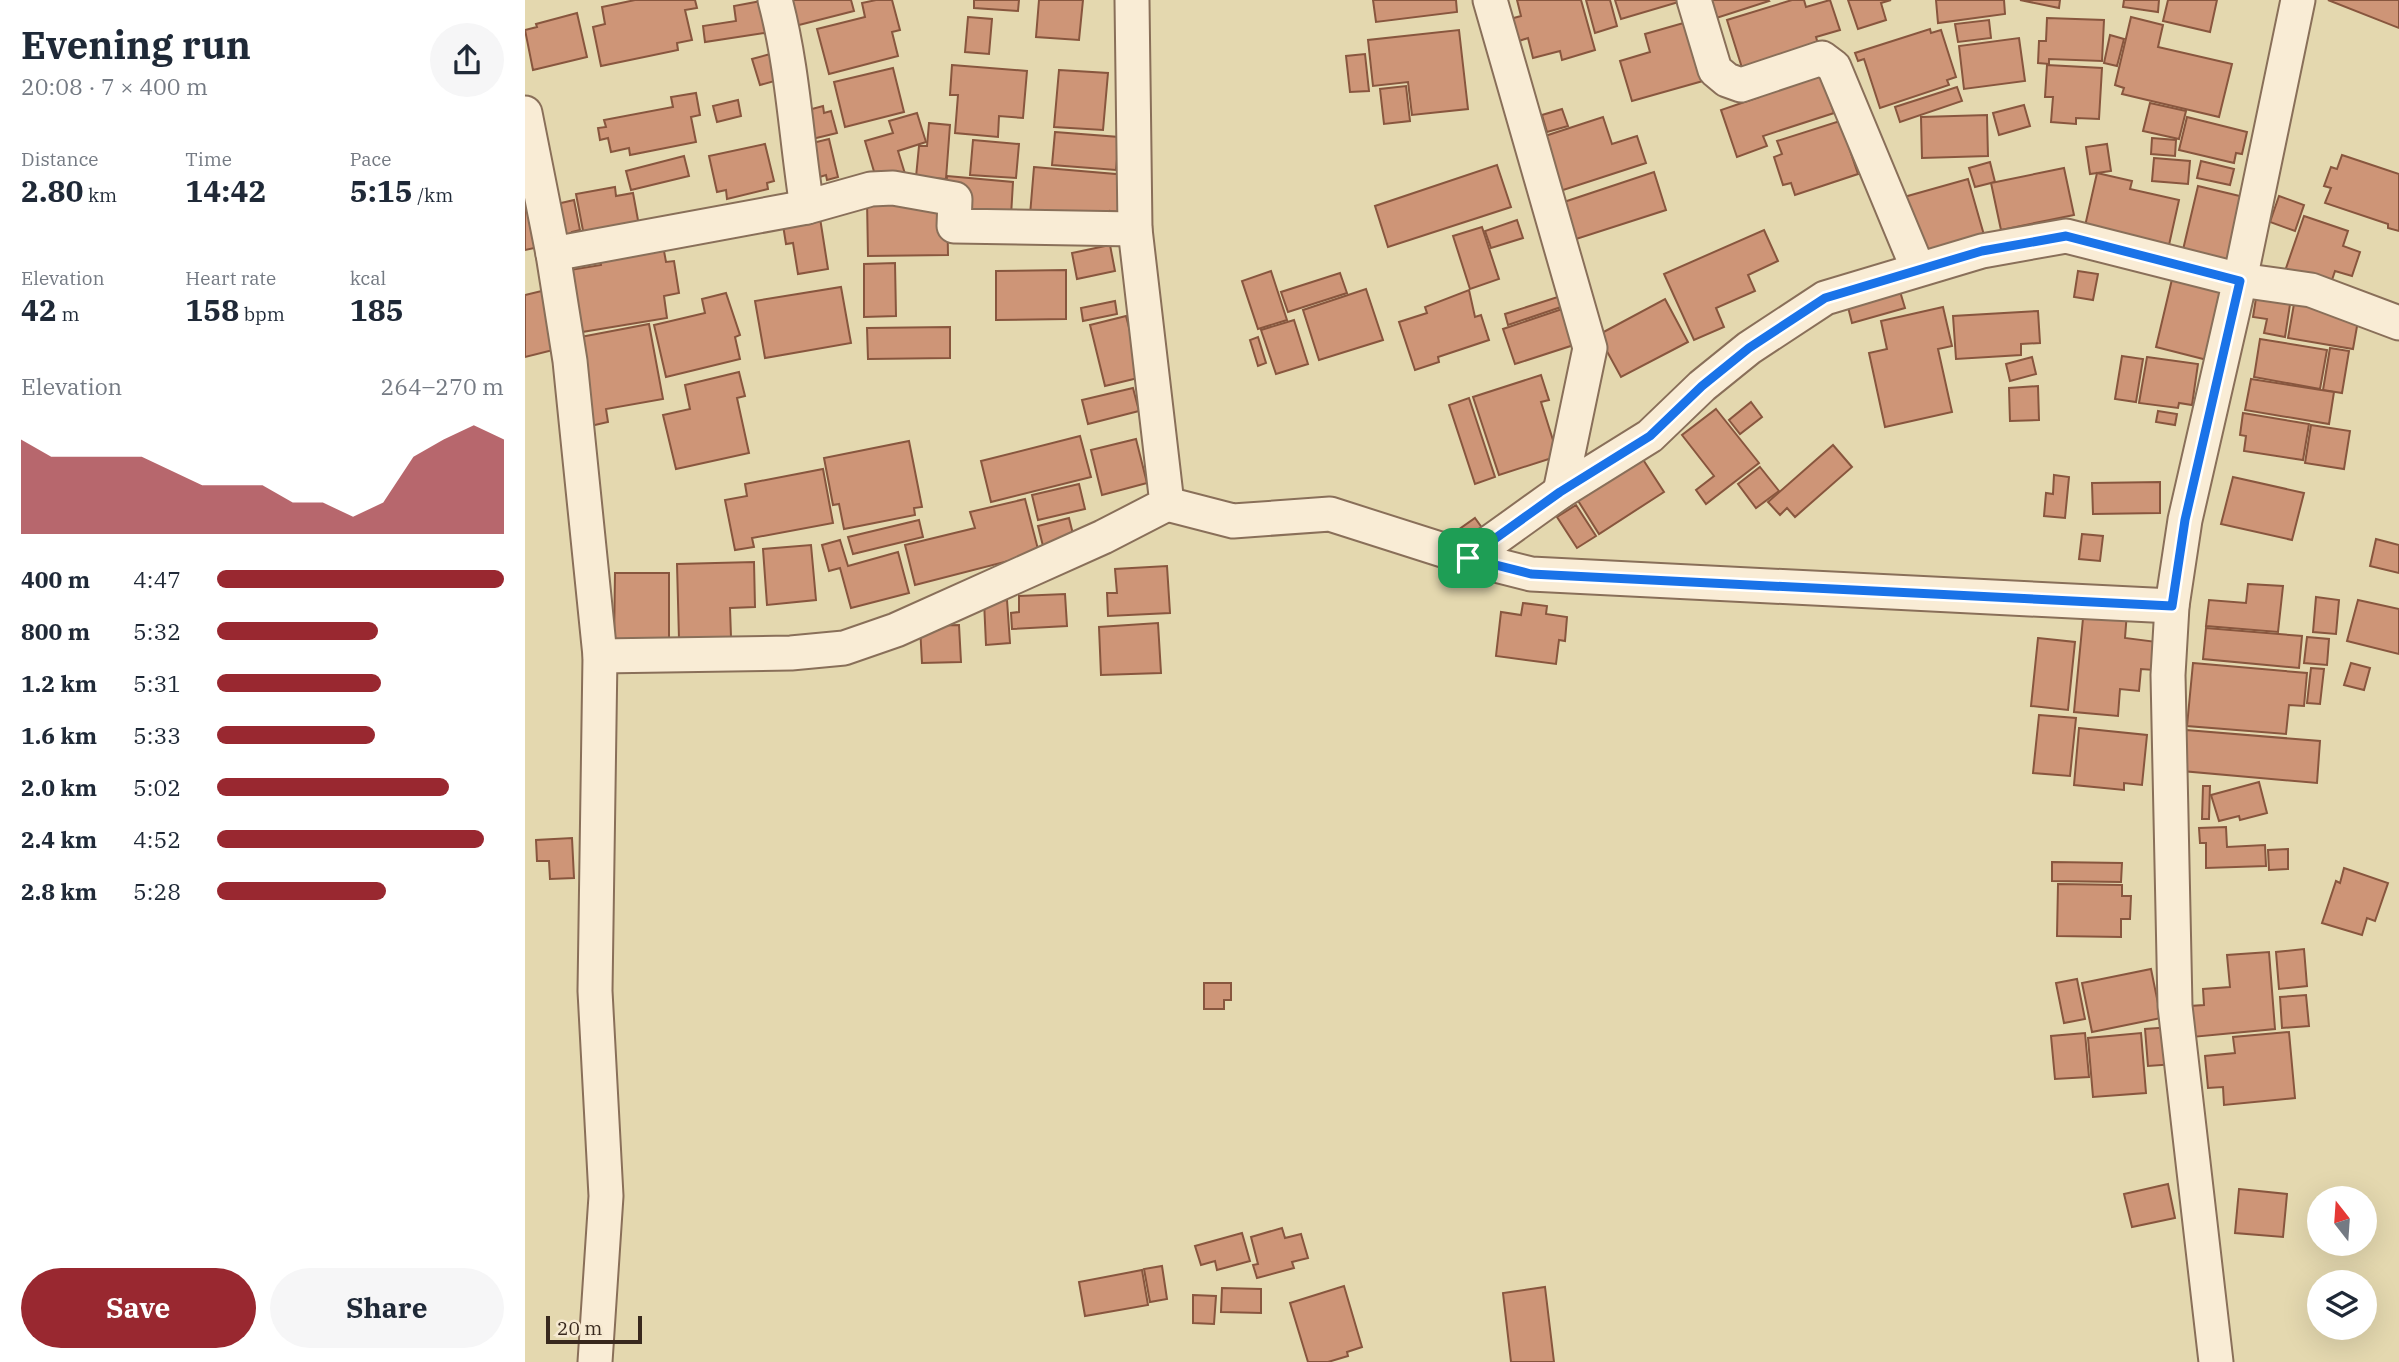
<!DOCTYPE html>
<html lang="en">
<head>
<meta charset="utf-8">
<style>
  body { margin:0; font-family:"IBM Plex Serif",serif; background:#f6f6f7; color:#1f2937; height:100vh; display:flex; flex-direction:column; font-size:26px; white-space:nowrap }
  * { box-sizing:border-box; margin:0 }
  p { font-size:23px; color:#747a83 }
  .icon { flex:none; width:38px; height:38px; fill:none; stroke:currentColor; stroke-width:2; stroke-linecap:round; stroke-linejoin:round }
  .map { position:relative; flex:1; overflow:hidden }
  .side { display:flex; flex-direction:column; background:#fff; width:525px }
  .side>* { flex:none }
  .needle { width:46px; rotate:343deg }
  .buttons { position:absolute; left:1782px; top:1186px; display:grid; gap:14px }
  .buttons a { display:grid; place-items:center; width:70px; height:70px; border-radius:50%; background:#fff; box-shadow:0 7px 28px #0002; font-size:35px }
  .scale { position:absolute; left:21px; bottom:18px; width:96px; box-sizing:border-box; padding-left:7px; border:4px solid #38281d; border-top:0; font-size:19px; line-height:24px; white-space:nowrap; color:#38281d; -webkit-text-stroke:5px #f6e9d1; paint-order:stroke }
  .pin { position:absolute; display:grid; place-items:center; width:60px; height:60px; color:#fff; margin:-30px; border-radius:14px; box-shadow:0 4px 10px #0006 }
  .round { display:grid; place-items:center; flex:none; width:74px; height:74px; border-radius:37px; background:#f6f6f7 }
  .overview { display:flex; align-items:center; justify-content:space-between; height:119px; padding:0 21px }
  h1 { font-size:38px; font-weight:700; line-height:52px }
  .metrics { display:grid; grid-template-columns:repeat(3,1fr); gap:10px; height:119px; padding:7px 21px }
  .metrics div { display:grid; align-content:center }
  .metrics b { font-size:30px; font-weight:700 }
  .metrics small { font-size:19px; font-weight:400 }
  .metrics p { font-size:19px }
  .chart { height:196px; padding:14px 21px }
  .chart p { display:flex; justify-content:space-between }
  .chart svg { width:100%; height:126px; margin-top:7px; fill:#992830; opacity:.7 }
  .primary-button { display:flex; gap:14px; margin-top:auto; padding:14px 21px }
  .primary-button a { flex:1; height:80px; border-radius:42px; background:#992830; color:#fff; font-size:28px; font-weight:700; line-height:80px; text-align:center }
  .primary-button a+a { background:#f6f6f7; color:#1f2937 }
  ul { padding:0 21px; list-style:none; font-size:23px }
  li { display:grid; grid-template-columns:112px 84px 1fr; align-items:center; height:52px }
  li i { height:18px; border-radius:9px; background:#992830 }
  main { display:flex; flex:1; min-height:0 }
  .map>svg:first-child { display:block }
  .farmland { fill:#e4d8af; fill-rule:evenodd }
  .building { fill:#ce9577; stroke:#88563e; stroke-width:2 }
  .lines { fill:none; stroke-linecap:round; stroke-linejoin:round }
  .minor-casing { stroke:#896f59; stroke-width:37 }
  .minor { stroke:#f9ecd5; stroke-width:33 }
  .route-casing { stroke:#fff; stroke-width:14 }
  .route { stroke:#1a73e8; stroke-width:9 }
</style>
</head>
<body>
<main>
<section class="side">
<div class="overview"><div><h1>Evening run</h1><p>20:08 · 7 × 400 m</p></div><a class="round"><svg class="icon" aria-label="share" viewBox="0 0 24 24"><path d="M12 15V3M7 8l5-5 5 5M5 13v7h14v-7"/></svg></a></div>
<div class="metrics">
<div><p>Distance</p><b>2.80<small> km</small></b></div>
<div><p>Time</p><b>14:42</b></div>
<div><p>Pace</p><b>5:15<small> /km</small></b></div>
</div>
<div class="metrics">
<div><p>Elevation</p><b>42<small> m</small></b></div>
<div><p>Heart rate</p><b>158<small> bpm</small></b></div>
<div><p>kcal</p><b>185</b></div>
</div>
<div class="chart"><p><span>Elevation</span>264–270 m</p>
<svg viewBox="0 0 160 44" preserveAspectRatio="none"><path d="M0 44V11L10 17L20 17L30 17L40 17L50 22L60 27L70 27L80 27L90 33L100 33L110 38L120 33L130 17L140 11L150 6L160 11V44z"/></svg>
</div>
<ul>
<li><b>400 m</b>4:47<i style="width:100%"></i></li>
<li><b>800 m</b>5:32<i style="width:56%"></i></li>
<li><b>1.2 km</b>5:31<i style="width:57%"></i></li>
<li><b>1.6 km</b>5:33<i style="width:55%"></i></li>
<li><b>2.0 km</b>5:02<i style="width:81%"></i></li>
<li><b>2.4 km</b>4:52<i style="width:93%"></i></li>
<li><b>2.8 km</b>5:28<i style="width:59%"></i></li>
</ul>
<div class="primary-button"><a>Save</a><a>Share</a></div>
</section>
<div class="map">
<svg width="1874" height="1362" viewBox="0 0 1874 1362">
  <rect width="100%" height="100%" fill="#efdec2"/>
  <!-- farmland -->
  <path class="farmland" d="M0,0h1874v1362h-1874zM1794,1199h45v45h-45zM1794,1283h45v45h-45z"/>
  <!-- building -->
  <g class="building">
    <polygon points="110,0 170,0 172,8 160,10 167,40 152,43 153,50 76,66 68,27 80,24 77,7"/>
    <polygon points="241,0 246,32 180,42 178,26 211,21 209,6"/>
    <polygon points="264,0 326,0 329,11 270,26"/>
    <polygon points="351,0 367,0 375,30 367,32 373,56 304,74 292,29 340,17 337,3"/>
    <polygon points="449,0 494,0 493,11 449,8"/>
    <polygon points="514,0 558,0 554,40 511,37"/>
    <polygon points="848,0 931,0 932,12 851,22"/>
    <polygon points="992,0 1056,0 1070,50 1037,60 1035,51 1008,58 1003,38 991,42 985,19 996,16"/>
    <polygon points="1061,0 1085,0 1092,26 1070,33"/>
    <polygon points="1090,0 1157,0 1157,1 1096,19"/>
    <polygon points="1175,0 1243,0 1244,1 1182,21"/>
    <polygon points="1267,0 1279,0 1281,7 1305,0 1315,30 1291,37 1294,47 1218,71 1202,20"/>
    <polygon points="1323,0 1366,0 1356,3 1361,20 1333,29"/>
    <polygon points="1411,0 1479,0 1480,14 1413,23"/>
    <polygon points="1495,0 1535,0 1534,8"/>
    <polygon points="1599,0 1634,0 1633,12 1598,7"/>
    <polygon points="1643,0 1692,0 1685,32 1638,21"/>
    <polygon points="1803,0 1874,0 1874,28"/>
    <polygon points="52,13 62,57 8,70 0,30 12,27 11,24"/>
    <polygon points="443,17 467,19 464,54 440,52"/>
    <polygon points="1606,17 1638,25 1633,47 1707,64 1694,117 1597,94 1599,88 1590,85"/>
    <polygon points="1522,18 1579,20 1577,61 1524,59 1524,64 1513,63 1514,41 1521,41"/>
    <polygon points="1169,20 1185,79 1107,101 1095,61 1125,52 1120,34"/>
    <polygon points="1464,20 1466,38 1433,42 1430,24"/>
    <polygon points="1405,29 1406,33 1416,30 1431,77 1422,80 1424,85 1355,108 1339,59 1333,61 1330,53"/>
    <polygon points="934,30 943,109 887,115 883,82 848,86 843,40"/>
    <polygon points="1585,35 1599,39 1592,66 1579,63"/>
    <polygon points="1494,38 1500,81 1439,89 1434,46"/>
    <polygon points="249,53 264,77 235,85 227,59"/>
    <polygon points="840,54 844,91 825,92 821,56"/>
    <polygon points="427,65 502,71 498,118 474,116 473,137 430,133 433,95 425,95"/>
    <polygon points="1522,65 1577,68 1574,119 1551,118 1551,124 1526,122 1528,97 1520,97"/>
    <polygon points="368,68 379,112 320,127 309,82"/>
    <polygon points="1294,68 1309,113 1238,136 1242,146 1212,157 1196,110 1234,97 1231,88"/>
    <polygon points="534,70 583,73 578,130 529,127"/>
    <polygon points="881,86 885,121 859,124 855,89"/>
    <polygon points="1432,87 1437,101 1375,122 1370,107"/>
    <polygon points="171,93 175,115 166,117 171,142 105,155 104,148 86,152 83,138 75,140 73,128 81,127 79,120 148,107 146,97"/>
    <polygon points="213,100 216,116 192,122 188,106"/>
    <polygon points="1625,103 1661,111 1654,139 1618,131"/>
    <polygon points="1499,105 1505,126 1474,135 1468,113"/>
    <polygon points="298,106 299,113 306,111 312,133 283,140 276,112"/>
    <polygon points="1037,109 1043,126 1022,132 1017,115"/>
    <polygon points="392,113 401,142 373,151 381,177 353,185 340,141 368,133 364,121"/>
    <polygon points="1462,115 1463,156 1397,158 1396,117"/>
    <polygon points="1078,117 1087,144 1112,136 1121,163 1032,192 1014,138"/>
    <polygon points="1662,117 1722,132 1717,154 1711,153 1709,163 1654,150"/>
    <polygon points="1315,121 1333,174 1270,195 1266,183 1258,185 1249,157 1257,154 1252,141"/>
    <polygon points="404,123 425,125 421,179 391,177 394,146 402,146"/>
    <polygon points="530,132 594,137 591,170 527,165"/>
    <polygon points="1627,138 1651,140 1650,156 1626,154"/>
    <polygon points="304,139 313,177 302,180 301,175 288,179 279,145"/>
    <polygon points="448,140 494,144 491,178 445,175"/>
    <polygon points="240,144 249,181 242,183 243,189 202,199 201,190 192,192 184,156"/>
    <polygon points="1582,144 1586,171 1565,174 1561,147"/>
    <polygon points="1817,155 1874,174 1874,231 1863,228 1863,224 1800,203 1806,188 1799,186 1806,167 1812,169"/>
    <polygon points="159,156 164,176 106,190 101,171"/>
    <polygon points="1629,158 1665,161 1663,184 1627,181"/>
    <polygon points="1676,161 1709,169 1705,185 1672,178"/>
    <polygon points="1465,162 1470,182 1450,187 1444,168"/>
    <polygon points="972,165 986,207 863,247 850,206"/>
    <polygon points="509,167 602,175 598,213 585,211 584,221 505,215"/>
    <polygon points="1539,168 1549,215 1476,230 1466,183"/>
    <polygon points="0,172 14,247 0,250"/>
    <polygon points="1129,172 1141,210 1048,240 1036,203"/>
    <polygon points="1572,173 1607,181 1605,189 1654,200 1642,254 1560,226"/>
    <polygon points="422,176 488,182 486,216 433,212 421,192"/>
    <polygon points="1443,179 1461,242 1394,254 1379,197"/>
    <polygon points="1673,186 1723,198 1707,266 1657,254"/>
    <polygon points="90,187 91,196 108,193 115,231 60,241 51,194"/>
    <polygon points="1754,196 1779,205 1770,231 1745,222"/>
    <polygon points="422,199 423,255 343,256 342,200"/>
    <polygon points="49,200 55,230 47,232 49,241 31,245 23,206"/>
    <polygon points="1779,216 1823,231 1818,246 1835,252 1827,276 1810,271 1805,286 1760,271"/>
    <polygon points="295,218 303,269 273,274 268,243 261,244 258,225"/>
    <polygon points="992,220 998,238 966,248 960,231"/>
    <polygon points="957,227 974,279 945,289 928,236"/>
    <polygon points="1239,230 1253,261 1223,275 1230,291 1191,308 1199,327 1169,340 1139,274"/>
    <polygon points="137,240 141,262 149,261 154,293 139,296 142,318 45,334 45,270 76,265 74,251"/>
    <polygon points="585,245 590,271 552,279 547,253"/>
    <polygon points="370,263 371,316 339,317 339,264"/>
    <polygon points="541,270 541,319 471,320 471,271"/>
    <polygon points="746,271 762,320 733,329 717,281"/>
    <polygon points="1553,271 1573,274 1568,300 1549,297"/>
    <polygon points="815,273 822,293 763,312 756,292"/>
    <polygon points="1648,275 1704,288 1686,361 1631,347"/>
    <polygon points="316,287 326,343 240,358 230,301"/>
    <polygon points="1374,288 1380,308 1327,323 1322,303"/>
    <polygon points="25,289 40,347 0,357 0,295"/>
    <polygon points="841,289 858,340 794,360 778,310"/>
    <polygon points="944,290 950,317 956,315 964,340 913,357 914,362 890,370 874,322 902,313 900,307"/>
    <polygon points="1732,292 1766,298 1760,337 1739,333 1742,319 1728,317"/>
    <polygon points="201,293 215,335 210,337 215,359 141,377 129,325 180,313 177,299"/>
    <polygon points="1042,294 1045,304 983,325 980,314"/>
    <polygon points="1140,299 1163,342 1096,377 1073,335"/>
    <polygon points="590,301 592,314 558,321 556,308"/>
    <polygon points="1769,304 1834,315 1828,349 1763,338"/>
    <polygon points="1046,306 1058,342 990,364 978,329"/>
    <polygon points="1418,307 1427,346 1413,349 1427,412 1360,427 1344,353 1362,349 1356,321"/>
    <polygon points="1513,311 1515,343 1496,344 1496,355 1431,359 1428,316"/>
    <polygon points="601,316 617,377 580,386 565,325"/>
    <polygon points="769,320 783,364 751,374 736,330"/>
    <polygon points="124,324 138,399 81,409 83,422 61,427 45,339"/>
    <polygon points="425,327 425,358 343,359 342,328"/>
    <polygon points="733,337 741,363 733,366 725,340"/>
    <polygon points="1735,339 1802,350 1795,389 1729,377"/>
    <polygon points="1805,348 1824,351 1817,393 1798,390"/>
    <polygon points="1597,356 1618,359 1611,402 1590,399"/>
    <polygon points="1507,357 1511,374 1485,381 1481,364"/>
    <polygon points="1622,357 1673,364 1667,405 1654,403 1653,408 1614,403"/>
    <polygon points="214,372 220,396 212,398 224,453 151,469 138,415 165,409 160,385"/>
    <polygon points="1016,375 1024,400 1016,402 1033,456 974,475 948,397"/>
    <polygon points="1726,379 1809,392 1804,424 1720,410"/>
    <polygon points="1513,386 1514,420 1485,421 1484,388"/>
    <polygon points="608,388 614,411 563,424 557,400"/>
    <polygon points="944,398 970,477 950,484 924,405"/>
    <polygon points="1226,402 1237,417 1215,434 1204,420"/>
    <polygon points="1191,409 1234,463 1181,504 1171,490 1189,476 1157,435"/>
    <polygon points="1633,411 1652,414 1650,425 1631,422"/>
    <polygon points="1718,413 1784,424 1778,460 1719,451 1721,436 1715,435"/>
    <polygon points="1786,425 1825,431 1819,469 1780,463"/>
    <polygon points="555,436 566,477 466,502 456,461"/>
    <polygon points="611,439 622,483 577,495 566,450"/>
    <polygon points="384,441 397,507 389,508 390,515 319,529 314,504 308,505 299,458"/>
    <polygon points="1308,445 1327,467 1270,517 1262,508 1255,515 1243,502"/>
    <polygon points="1117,458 1139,492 1074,534 1052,499"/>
    <polygon points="1235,467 1254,491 1231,508 1213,484"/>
    <polygon points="298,469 308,523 227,538 229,547 210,550 200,500 222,496 220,484"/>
    <polygon points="1529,475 1544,477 1540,518 1519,516 1521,493 1528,494"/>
    <polygon points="1708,477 1779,493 1767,540 1696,524"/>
    <polygon points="1635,482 1635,513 1568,514 1567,483"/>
    <polygon points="554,484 560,509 513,520 507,495"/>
    <polygon points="500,499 514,553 390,585 380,545 450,528 445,512"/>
    <polygon points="1051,505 1071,536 1052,548 1032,517"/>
    <polygon points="544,518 549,538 518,546 513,526"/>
    <polygon points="950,518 960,532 937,549 926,535"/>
    <polygon points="394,520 398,537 328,554 323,537"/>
    <polygon points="1557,534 1578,536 1575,561 1554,559"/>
    <polygon points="1851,539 1874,545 1874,573 1845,566"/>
    <polygon points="315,540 323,566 373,552 384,593 326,608 315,568 304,571 297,545"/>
    <polygon points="286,545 291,600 242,605 238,549"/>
    <polygon points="229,562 230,607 205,608 206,637 154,639 152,564"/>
    <polygon points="642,566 645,613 583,616 582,593 592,593 590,569"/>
    <polygon points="90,573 144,573 144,643 89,643"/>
    <polygon points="1723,584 1758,586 1753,632 1681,626 1684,600 1721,603"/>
    <polygon points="540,594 542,626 487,629 486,613 494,612 494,596"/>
    <polygon points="1791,597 1814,600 1811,634 1788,632"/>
    <polygon points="482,600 485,643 461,645 459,601"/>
    <polygon points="1833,600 1874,609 1874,654 1822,641"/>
    <polygon points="998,603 1022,606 1021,614 1042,617 1040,641 1034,640 1031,664 971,656 976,612 996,615"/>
    <polygon points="1559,608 1602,612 1600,638 1632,642 1629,670 1616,669 1614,691 1595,689 1593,716 1549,712"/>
    <polygon points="633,623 636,673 576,675 574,627"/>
    <polygon points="434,625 436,662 397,663 395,626"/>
    <polygon points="1681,628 1777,636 1774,668 1678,659"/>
    <polygon points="1782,637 1804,639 1802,665 1779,663"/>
    <polygon points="1513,638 1550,642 1543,710 1506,706"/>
    <polygon points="1668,663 1782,673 1779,706 1764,705 1761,734 1662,726"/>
    <polygon points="1826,663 1845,668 1839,690 1819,685"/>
    <polygon points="1786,668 1799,669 1795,704 1782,703"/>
    <polygon points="1514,715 1551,718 1545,776 1508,773"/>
    <polygon points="1554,728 1622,735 1617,785 1599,783 1599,790 1549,785"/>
    <polygon points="1661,730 1795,741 1792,783 1657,771"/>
    <polygon points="1734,782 1742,813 1715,820 1714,816 1694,821 1686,795"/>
    <polygon points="1678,786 1685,786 1684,819 1677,819"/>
    <polygon points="1701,827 1702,847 1740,845 1741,866 1681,868 1681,843 1675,843 1674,828"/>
    <polygon points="47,838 49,878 25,879 24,861 12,861 11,840"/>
    <polygon points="1763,849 1763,869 1744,870 1743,850"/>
    <polygon points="1527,862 1597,863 1596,882 1527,881"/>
    <polygon points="1819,868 1863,883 1850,921 1842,918 1837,935 1797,923 1811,881 1815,883"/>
    <polygon points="1533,884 1597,885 1597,896 1606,896 1605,919 1596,919 1596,937 1532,936"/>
    <polygon points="1779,949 1782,986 1754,989 1751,952"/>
    <polygon points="1744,952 1750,1029 1667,1037 1665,1006 1679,1005 1678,989 1705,987 1702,955"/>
    <polygon points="1626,969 1636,1018 1567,1032 1557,983"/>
    <polygon points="1552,979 1560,1019 1539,1023 1531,983"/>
    <polygon points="679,983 706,983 706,1000 699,1000 699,1009 679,1009"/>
    <polygon points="1781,995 1784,1026 1757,1028 1755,997"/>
    <polygon points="1647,1027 1650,1064 1623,1066 1620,1029"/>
    <polygon points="1764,1032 1770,1098 1699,1105 1698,1087 1683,1088 1680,1056 1710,1053 1708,1037"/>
    <polygon points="1560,1033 1564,1077 1530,1079 1526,1036"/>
    <polygon points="1616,1033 1621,1093 1568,1097 1563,1038"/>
    <polygon points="1643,1184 1650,1218 1607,1227 1599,1194"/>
    <polygon points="1714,1189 1762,1194 1758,1237 1710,1233"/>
    <polygon points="757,1228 760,1238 776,1234 783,1258 767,1262 769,1268 732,1278 728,1265 733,1264 726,1237"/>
    <polygon points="717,1233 725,1261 692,1270 690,1261 676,1265 670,1246"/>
    <polygon points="637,1266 642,1299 625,1302 619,1269"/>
    <polygon points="617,1270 623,1305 560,1316 554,1282"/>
    <polygon points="819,1286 837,1347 822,1352 823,1356 803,1362 783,1362 765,1303"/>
    <polygon points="1020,1287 1029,1362 986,1362 978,1293"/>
    <polygon points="697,1288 736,1289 736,1313 696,1312"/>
    <polygon points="668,1295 691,1296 689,1324 668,1323"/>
  </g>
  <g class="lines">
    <defs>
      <g id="minor">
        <path d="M250,0c18,67 21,138 32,207"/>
        <polyline points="965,0 1065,348 1035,492"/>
        <polyline points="1169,0 1190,70 1202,80 1216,85 1297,58 1309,67 1393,269"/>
        <polyline points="0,113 28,254 45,361 75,656 70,991 81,1196 70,1362"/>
        <polyline points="28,254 282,207 346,189 368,188 430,199 429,226 610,229"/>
        <polyline points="642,504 708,521 805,514 943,558 1006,574 1647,606"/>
        <polyline points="943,558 1035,492 1125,436 1177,386 1224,348 1300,298 1457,251 1541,236 1715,280 1786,290 1874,323"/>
        <polyline points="75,656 266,653 319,648 371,630 578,537 642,504 610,229 607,0"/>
        <polyline points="1691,1362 1650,1006 1643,675 1647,606 1660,520 1715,280 1773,0"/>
      </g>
    </defs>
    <!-- minor casing -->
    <use href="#minor" class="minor-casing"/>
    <!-- minor -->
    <use href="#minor" class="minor"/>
  </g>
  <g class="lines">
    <defs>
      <polygon id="route" points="1541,236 1715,281 1660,520 1647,606 1006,574 943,558 1035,492 1125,436 1177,386 1224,348 1300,298 1457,251"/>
    </defs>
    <!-- route casing -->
    <use href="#route" class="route-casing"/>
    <!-- route -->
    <use href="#route" class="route"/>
  </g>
</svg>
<div class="buttons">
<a><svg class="needle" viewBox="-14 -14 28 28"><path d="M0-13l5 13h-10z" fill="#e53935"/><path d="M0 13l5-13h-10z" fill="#747a83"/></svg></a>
<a><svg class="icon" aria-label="layers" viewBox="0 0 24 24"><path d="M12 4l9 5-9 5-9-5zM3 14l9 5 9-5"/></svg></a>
</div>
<div class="scale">20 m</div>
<div class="pin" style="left:943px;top:558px;background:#1e9e55"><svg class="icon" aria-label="arrive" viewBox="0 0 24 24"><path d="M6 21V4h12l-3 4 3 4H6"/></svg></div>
</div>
</main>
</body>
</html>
